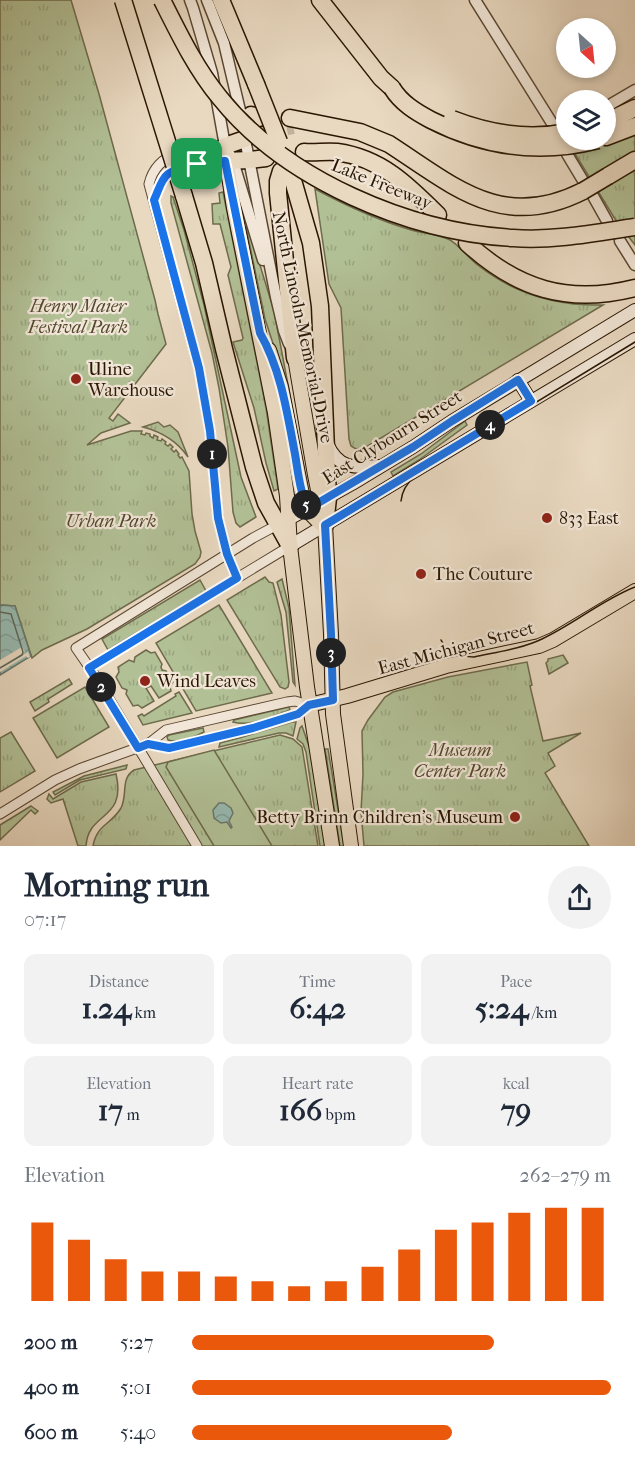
<!DOCTYPE html>
<html lang="en">
<head>
<meta charset="utf-8">
<style>
  body { margin:0; font-family:"IM FELL French Canon",serif; background:#f2f2f3; color:#1f2937; height:100vh; display:flex; flex-direction:column; font-size:22px; white-space:nowrap }
  * { box-sizing:border-box; margin:0 }
  p { font-size:20px; color:#747a83 }
  .icon { flex:none; width:33px; height:33px; fill:none; stroke:currentColor; stroke-width:2; stroke-linecap:round; stroke-linejoin:round }
  .map { position:relative; height:846px; overflow:hidden }
  .details { display:flex; flex-direction:column; background:#fff; flex:1 }
  .details>* { flex:none }
  .needle { width:39px; rotate:153deg }
  .tools { position:absolute; left:556px; top:18px; display:grid; gap:12px }
  .tools a { display:grid; place-items:center; width:60px; height:60px; border-radius:50%; background:#fff; box-shadow:0 3px 9px #0003; font-size:30px }
  .pin { position:absolute; display:grid; place-items:center; width:51px; height:51px; color:#fff; margin:-26px; border-radius:12px; box-shadow:0 3px 9px #0006 }
  .km { position:absolute; width:30px; height:30px; margin:-15px; border-radius:50%; background:#222; color:#fff; font-size:16px; line-height:30px; text-align:center }
  .round { display:grid; place-items:center; flex:none; width:63px; height:63px; border-radius:32px; background:#f2f2f3 }
  .overview { display:flex; align-items:center; justify-content:space-between; height:102px; padding:0 24px }
  h1 { font-size:33px; font-weight:800; line-height:45px }
  .metrics { display:grid; grid-template-columns:repeat(3,1fr); gap:9px; height:102px; padding:6px 24px }
  .metrics div { display:grid; align-content:center; border-radius:12px; background:#f2f2f3; text-align:center }
  .metrics b { font-size:30px; font-weight:800 }
  .metrics small { font-size:16px; font-weight:400 }
  .metrics p { font-size:16px }
  .chart { height:168px; padding:12px 24px }
  .chart p { display:flex; justify-content:space-between }
  .chart svg { width:100%; height:108px; margin-top:6px; stroke:#ea580c; stroke-width:6 }
  ul { padding:0 24px; list-style:none; font-size:20px }
  li { display:grid; grid-template-columns:96px 72px 1fr; align-items:center; height:45px }
  li i { height:15px; border-radius:8px; background:#ea580c }
  .map>svg:first-child { display:block }
  .grass { fill:url(#grass-tufts); stroke:#6e6b4c; stroke-width:1.5 }
  .garden { fill:#b2c096; stroke:#6e6b4c; stroke-width:1.5 }
  .water { fill:url(#water-waves); stroke:#6b786b; stroke-width:1.5 }
  .pier { fill:#e9d9c1 }
  .lines { fill:none; stroke-linecap:round; stroke-linejoin:round }
  .shore { stroke:#60685a; stroke-width:1.5 }
  .motorway-tunnel { stroke:#c3b29b; stroke-width:16; stroke-dasharray:16 8; stroke-linecap:butt }
  .minor-casing { stroke:#5a4732; stroke-width:11 }
  .tertiary-casing { stroke:#5a4732; stroke-width:13 }
  .secondary-casing { stroke:#2a1602; stroke-width:14 }
  .primary-casing { stroke:#2a1602; stroke-width:16 }
  .motorway-casing { stroke:#2a1602; stroke-width:19 }
  .minor { stroke:#f1e6d7; stroke-width:9 }
  .tertiary { stroke:#f1e6d7; stroke-width:10 }
  .secondary { stroke:#f1e6d7; stroke-width:12 }
  .primary { stroke:#e9d9c1; stroke-width:14 }
  .motorway { stroke:#e9d9c1; stroke-width:16 }
  .tram { stroke:#2a1602; stroke-width:1.5 }
  .motorway-bridge-casing { stroke:#2a1602; stroke-width:19; stroke-linecap:butt }
  .motorway-bridge { stroke:#e9d9c1; stroke-width:16 }
  .route-casing { stroke:#fff; stroke-width:12 }
  .route { stroke:#1a73e8; stroke-width:8 }
  .poi-dot { fill:#8f2418; stroke:#f1e6d7; stroke-width:2 }
  .labels { text-anchor:middle; stroke-width:4.5; stroke-linejoin:round; paint-order:stroke }
  .street-label { font-size:18px; fill:#2a1602; stroke:#f1e6d7 }
  .park-label { font-size:18px; font-style:italic; fill:#53492e; stroke:#f1e6d7 }
  .poi-label { font-size:18px; fill:#2a1602; stroke:#f1e6d7; text-anchor:start }
</style>
</head>
<body>
<div class="map">
<svg width="635" height="846" viewBox="0 0 635 846">
  <defs>
    <pattern id="grass-tufts" width="24" height="20" patternUnits="userSpaceOnUse" patternTransform="scale(1.5)"><rect width="24" height="20" fill="#b2c096"/><path d="M3 7l-1-3M5 7V3M7 7l1-3M15 17l-1-3M17 17v-4M19 17l1-3" fill="none" stroke="#99a480"/></pattern>
    <pattern id="water-waves" width="16" height="10" patternUnits="userSpaceOnUse" patternTransform="scale(1.5)"><rect width="16" height="10" fill="#97bab1"/><path d="M0 5q4-4 8 0t8 0" fill="none" stroke="#829f97"/></pattern>
  </defs>
  <rect width="100%" height="100%" fill="#e9d9c1"/>
  <filter id="stains"><feTurbulence type="fractalNoise" baseFrequency=".00333" numOctaves="4"/><feColorMatrix values="0 0 0 0 .2 0 0 0 0 .09 0 0 0 0 .02 0 0 0 .5 -.17"/></filter>
  <radialGradient id="worn" r=".72"><stop offset=".6" stop-color="#630" stop-opacity="0"/><stop offset="1" stop-color="#630" stop-opacity=".3"/></radialGradient>
  <!-- grass -->
  <g class="grass">
    <polygon points="0,0 71,0 99,94 155,300 158,314 166,344 109,418 113,421 118,414 130,423 101,433 87,445 131,431 142,431 141,434 145,435 146,433 150,434 150,436 153,438 154,435 158,437 157,440 161,441 162,439 166,442 165,444 168,446 170,444 173,447 171,449 174,452 176,450 179,454 178,455 180,458 182,457 189,471 192,514 195,531 201,552 200,557 195,564 87,629 42,650 32,658 15,606 0,605"/>
    <polygon points="635,111 635,245 615,219 572,149"/>
    <path d="M315,189c30,16 60,30 93,40 13,4 27,5 40,10 10,4 21,20 31,27 36,28 79,40 124,39l-237,142 -10,2 -5,-3 -2,-7 -8,-131 -12,-24z"/>
    <polygon points="223,192 266,408 278,489 274,491 266,463 254,408 233,342 242,340 243,338 228,275 231,267 220,224 213,224 212,204 220,203 219,193"/>
    <polygon points="171,196 173,197 184,230 204,305 241,477 256,517 240,527 236,523 233,512 228,447 219,388 212,353 171,203"/>
    <polygon points="248,226 274,311 304,469 302,468 282,371 265,319 246,227"/>
    <polygon points="465,421 467,425 419,460 393,476 391,472 421,454"/>
    <path d="M158,422l6,5 6,-2 8,7 10,25c-11,-16 -26,-25 -45,-30z"/>
    <polygon points="265,577 269,582 273,583 281,615 289,682 288,687 285,689 280,687 227,600"/>
    <polygon points="282,579 289,608 295,685 293,682 286,612 277,582"/>
    <polygon points="200,580 206,591 108,650 102,639"/>
    <polygon points="219,605 272,693 196,711 156,643"/>
    <polygon points="146,650 151,653 155,652 162,664 161,667 162,670 166,671 173,682 170,686 171,691 159,698 151,686 146,688 154,701 142,708 138,705 133,706 126,694 127,690 122,688 116,677 119,672 118,667 129,660 134,662 135,657"/>
    <polygon points="563,655 568,663 549,674 546,663 548,661 548,659"/>
    <polygon points="527,662 532,685 530,686 543,741 581,733 548,753 555,766 545,773 589,846 364,846 361,812 363,774 362,731 368,720 385,697 393,692 448,677"/>
    <polygon points="69,679 72,684 48,699 49,702 35,711 30,702"/>
    <polygon points="85,687 109,727 57,758 33,718"/>
    <polygon points="179,692 192,713 143,725 138,716 142,714 144,716 176,696 175,694"/>
    <path d="M289,707l1,3c-17,6 -39,17 -57,12l1,-2z"/>
    <polygon points="292,722 296,722 293,736 286,733 279,733 219,747 220,743 239,738"/>
    <polygon points="302,726 311,752 326,846 320,846 306,752 303,744 297,739 300,728"/>
    <path d="M203,728l1,4c-10,6 -27,11 -36,8l-1,-3 2,-2z"/>
    <polygon points="11,732 35,771 0,792 0,738"/>
    <path d="M280,735l13,4 9,8 16,99h-225c4,-22 18,-21 28,-38 7,-14 -1,-29 13,-38z"/>
    <polygon points="325,749 328,749 344,846 340,846"/>
    <polygon points="127,765 126,769 80,780 55,795 53,792 84,776"/>
    <path d="M116,774c11,47 -28,37 -30,72h-8l-15,-47 -12,4 -4,-4 2,-5 4,5 28,-17z"/>
    <polygon points="31,806 38,811 35,814 31,810 0,840 0,825"/>
  </g>
  <!-- garden -->
  <polygon class="garden" points="214,750 272,846 214,846 166,767 168,762"/>
  <!-- water -->
  <g class="water">
    <polygon points="0,605 15,606 31,656 0,675"/>
    <polygon points="219,803 224,803 231,808 233,813 229,821 232,827 231,828 227,822 221,823 214,818 213,810"/>
  </g>
  <!-- pier -->
  <polygon class="pier" points="22,647 25,652 0,667 1,668 28,652 30,657 28,658 26,656 0,672 0,660"/>
  <g class="lines">
    <!-- shore -->
    <polyline class="shore" points="0,612 11,614 23,652 22,655 0,668"/>
    <!-- motorway-tunnel -->
    <polyline class="motorway-tunnel" points="263,133 293,126"/>
    <defs>
      <g id="minor">
        <path d="M225,146c-30,0 -68,4 -76,38l50,184 11,63 8,87 9,36 10,24"/>
        <path d="M154,200c4,-8 7,-21 14,-26 15,-10 41,-12 58,-13"/>
        <polyline points="89,668 290,546"/>
        <polyline points="148,744 169,748 253,728 298,714 309,705"/>
        <polyline points="0,814 55,780 79,769 148,744 166,730 287,702 295,701 309,705"/>
        <polyline points="197,846 96,677 76,648 253,538 281,523"/>
      </g>
      <g id="tertiary">
        <polyline points="190,0 193,8 212,73 225,146 233,161 263,260"/>
        <polyline points="207,0 224,43 242,119"/>
        <polyline points="475,0 555,128"/>
        <polyline points="606,107 635,90"/>
        <polyline points="244,134 276,297 284,331 289,344"/>
        <polyline points="567,154 582,179"/>
        <polyline points="593,196 607,221"/>
        <polyline points="620,241 635,265"/>
      </g>
      <g id="secondary">
        <polyline points="518,380 531,401"/>
        <path d="M327,443c11,26 27,25 52,23"/>
        <polyline points="289,519 352,484 413,447 452,421 635,310"/>
        <polyline points="290,546 635,339"/>
      </g>
      <g id="primary">
        <polyline points="225,152 234,208 275,413 287,496 290,546 307,687 332,846"/>
        <polyline points="269,350 281,387 302,494 312,515 320,523 325,525"/>
        <polyline points="295,358 315,475 325,525 331,634 333,714 351,846"/>
        <polyline points="309,705 347,696 446,666 539,646 553,640 635,591"/>
      </g>
      <g id="motorway">
        <polyline points="221,0 256,84"/>
        <polyline points="320,0 381,78 392,88"/>
        <polyline points="251,115 259,118"/>
        <path d="M290,118l70,14 29,12c65,42 113,88 194,47"/>
        <polyline points="606,122 635,108"/>
        <polyline points="606,137 635,126"/>
        <polyline points="225,146 245,139"/>
        <path d="M304,152c11,1 21,-1 33,0 44,6 71,33 101,63"/>
        <polyline points="226,161 250,160 266,158"/>
        <polyline points="281,171 278,181 278,193 295,358"/>
        <polyline points="608,176 635,160"/>
        <polyline points="292,177 311,243 320,306 328,498 325,525"/>
        <polyline points="184,196 204,263 224,349 254,467 266,503 290,546"/>
        <path d="M467,243c50,46 101,62 168,45"/>
      </g>
    </defs>
    <!-- minor casing -->
    <use href="#minor" class="minor-casing"/>
    <!-- tertiary casing -->
    <use href="#tertiary" class="tertiary-casing"/>
    <!-- secondary casing -->
    <use href="#secondary" class="secondary-casing"/>
    <!-- primary casing -->
    <use href="#primary" class="primary-casing"/>
    <!-- motorway casing -->
    <use href="#motorway" class="motorway-casing"/>
    <!-- minor -->
    <use href="#minor" class="minor"/>
    <!-- tertiary -->
    <use href="#tertiary" class="tertiary"/>
    <!-- secondary -->
    <use href="#secondary" class="secondary"/>
    <!-- primary -->
    <use href="#primary" class="primary"/>
    <!-- motorway -->
    <use href="#motorway" class="motorway"/>
    <!-- tram -->
    <g class="tram">
      <path d="M401,501c1,-11 6,-18 14,-25l220,-134"/>
      <path d="M441,640c7,13 19,17 33,17 22,-5 47,-8 68,-18 32,-15 60,-39 93,-52"/>
    </g>
    <defs>
      <g id="motorway-bridge">
        <polyline points="123,0 184,196"/>
        <path d="M162,0c17,34 34,69 58,98 66,82 189,134 293,140 41,3 82,-5 122,-11"/>
        <polyline points="256,84 279,142"/>
        <path d="M392,88c9,15 24,24 39,32 53,27 109,35 167,20"/>
        <path d="M452,119c36,14 76,21 115,13"/>
        <polyline points="583,191 608,176"/>
      </g>
    </defs>
    <!-- motorway-bridge casing -->
    <use href="#motorway-bridge" class="motorway-bridge-casing"/>
    <!-- motorway-bridge -->
    <use href="#motorway-bridge" class="motorway-bridge"/>
  </g>
  <g class="lines">
    <defs>
      <path id="route" d="M225,161l35,172c21,37 27,79 35,121 3,18 5,38 13,55l105,-62 39,-26 66,-41 13,21 -206,124 6,109 2,66 -24,5 -11,9 -45,14 -84,20 -21,-4 -10,4 -49,-80 148,-90 -10,-24 -9,-36 -8,-87 -11,-63 -45,-168c4,-8 7,-21 14,-26 14,-10 41,-12 57,-13z"/>
    </defs>
    <!-- route casing -->
    <use href="#route" class="route-casing"/>
    <!-- route -->
    <use href="#route" class="route"/>
  </g>
  <!-- markers -->
  <g class="poi-dot">
    <circle cx="76" cy="379" r="6"/>
    <circle cx="547" cy="518" r="6"/>
    <circle cx="421" cy="574" r="6"/>
    <circle cx="145" cy="681" r="6"/>
    <circle cx="515" cy="817" r="6"/>
  </g>
  <g class="labels">
    <!-- street labels -->
    <g class="street-label">
      <text transform="translate(382 184) rotate(22)" y="6">Lake Freeway</text>
      <text transform="translate(303 327) rotate(78)" y="6">North Lincoln Memorial Drive</text>
      <text transform="translate(392 437) rotate(-32)" y="6">East Clybourn Street</text>
      <text transform="translate(456 648) rotate(-15)" y="6">East Michigan Street</text>
    </g>
    <!-- park labels -->
    <g class="park-label">
      <text x="78" y="312">Henry Maier<tspan x="78" dy="21">Festival Park</tspan></text>
      <text x="111" y="527">Urban Park</text>
      <text x="460" y="756">Museum<tspan x="460" dy="21">Center Park</tspan></text>
    </g>
    <!-- poi labels -->
    <g class="poi-label">
      <text x="88" y="375">Uline<tspan x="88" dy="21">Warehouse</tspan></text>
      <text x="559" y="524">833 East</text>
      <text x="433" y="580">The Couture</text>
      <text x="157" y="687">Wind Leaves</text>
      <text x="503" y="823" text-anchor="end">Betty Brinn Children's Museum</text>
    </g>
  </g>
  <rect width="100%" height="100%" filter="url(#stains)"/>
  <rect width="100%" height="100%" fill="url(#worn)"/>
</svg>
<div class="tools">
<a><svg class="needle" viewBox="-14 -14 28 28"><path d="M0-13l5 13h-10z" fill="#e53935"/><path d="M0 13l5-13h-10z" fill="#747a83"/></svg></a>
<a><svg class="icon" aria-label="layers" viewBox="0 0 24 24"><path d="M12 4l9 5-9 5-9-5zM3 14l9 5 9-5"/></svg></a>
</div>
<div class="pin" style="left:197px;top:164px;background:#1e9e55"><svg class="icon" aria-label="arrive" viewBox="0 0 24 24"><path d="M6 21V4h12l-3 4 3 4H6"/></svg></div>
<b class="km" style="left:212px;top:454px">1</b>
<b class="km" style="left:101px;top:687px">2</b>
<b class="km" style="left:331px;top:653px">3</b>
<b class="km" style="left:490px;top:425px">4</b>
<b class="km" style="left:306px;top:505px">5</b>
</div>
<section class="details">
<div class="overview"><div><h1>Morning run</h1><p>07:17</p></div><a class="round"><svg class="icon" aria-label="share" viewBox="0 0 24 24"><path d="M12 15V3M7 8l5-5 5 5M5 13v7h14v-7"/></svg></a></div>
<div class="metrics">
<div><p>Distance</p><b>1.24<small> km</small></b></div>
<div><p>Time</p><b>6:42</b></div>
<div><p>Pace</p><b>5:24<small> /km</small></b></div>
</div>
<div class="metrics">
<div><p>Elevation</p><b>17<small> m</small></b></div>
<div><p>Heart rate</p><b>166<small> bpm</small></b></div>
<div><p>kcal</p><b>79</b></div>
</div>
<div class="chart"><p><span>Elevation</span>262–279 m</p>
<svg viewBox="0 0 160 44" preserveAspectRatio="none"><path d="M5 44V12M15 44V19M25 44V27M35 44V32M45 44V32M55 44V34M65 44V36M75 44V38M85 44V36M95 44V30M105 44V23M115 44V15M125 44V12M135 44V8M145 44V6M155 44V6"/></svg>
</div>
<ul>
<li><b>200 m</b>5:27<i style="width:72%"></i></li>
<li><b>400 m</b>5:01<i style="width:100%"></i></li>
<li><b>600 m</b>5:40<i style="width:62%"></i></li>
</ul>
</section>
</body>
</html>
